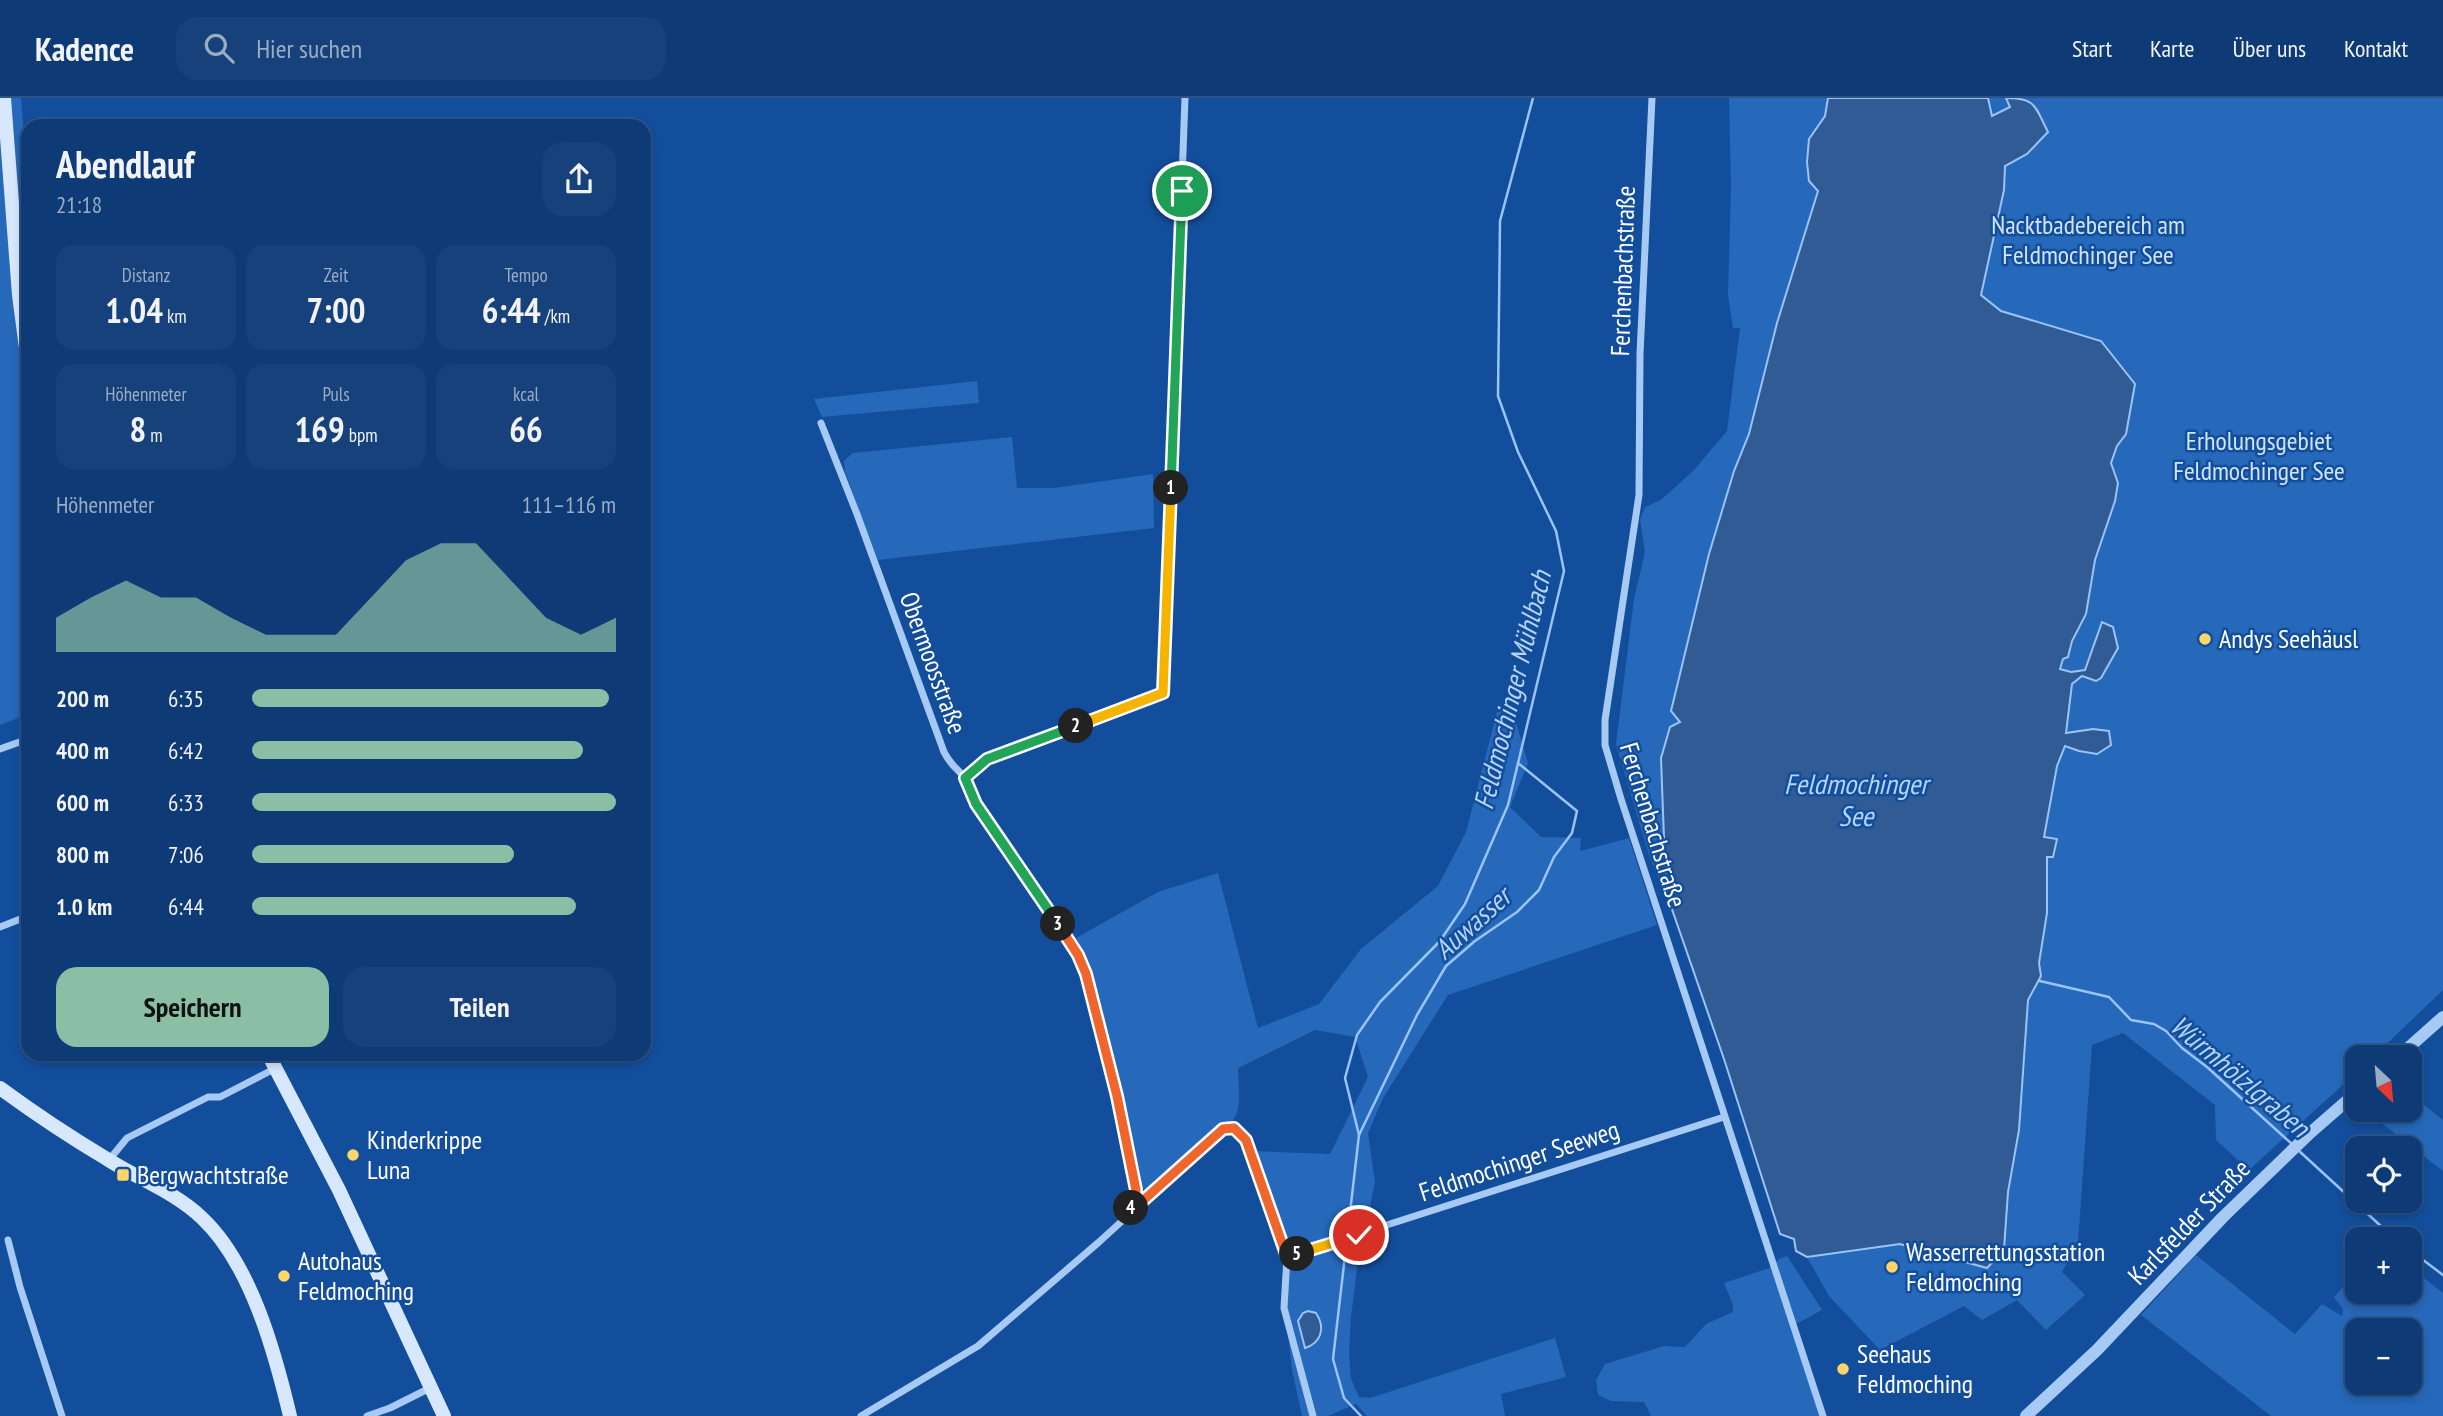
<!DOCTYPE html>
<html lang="de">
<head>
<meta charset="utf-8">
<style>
  body { margin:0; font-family:"PT Sans Narrow",sans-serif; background:#17417a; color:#f1f3f6; height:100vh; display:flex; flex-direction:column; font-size:26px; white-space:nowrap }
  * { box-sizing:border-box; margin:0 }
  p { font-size:23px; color:#9badc5 }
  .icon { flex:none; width:38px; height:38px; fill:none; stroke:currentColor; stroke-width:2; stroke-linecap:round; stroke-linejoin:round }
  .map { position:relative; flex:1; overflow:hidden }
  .details { position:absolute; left:21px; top:21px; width:630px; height:942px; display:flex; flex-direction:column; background:#0e3a75; border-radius:21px; box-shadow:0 4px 10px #0003,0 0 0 2px #2e5487 }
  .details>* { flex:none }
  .needle { width:46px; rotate:154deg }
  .fabs { position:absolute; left:2345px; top:947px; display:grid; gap:14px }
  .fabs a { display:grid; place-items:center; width:77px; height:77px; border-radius:14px; background:#0e3a75; box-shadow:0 4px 10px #0003,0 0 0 2px #2e5487; font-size:35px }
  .pin { position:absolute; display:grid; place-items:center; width:60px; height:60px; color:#fff; margin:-30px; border:4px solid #fff; border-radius:50%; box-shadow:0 2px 7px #0007 }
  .km { position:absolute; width:35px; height:35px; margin:-18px; border-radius:50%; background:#222; color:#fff; font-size:19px; line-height:35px; text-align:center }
  .round { display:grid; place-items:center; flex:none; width:74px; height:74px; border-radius:21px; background:#17417a }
  .summary { display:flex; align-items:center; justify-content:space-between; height:119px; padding:0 35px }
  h1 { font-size:38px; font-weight:800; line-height:52px }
  .stats { display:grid; grid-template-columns:repeat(3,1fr); gap:10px; height:119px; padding:7px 35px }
  .stats div { display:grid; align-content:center; border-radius:18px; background:#17417a; text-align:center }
  .stats b { font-size:35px; font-weight:800 }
  .stats small { font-size:19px; font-weight:400 }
  .stats p { font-size:19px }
  .chart { height:196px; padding:14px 35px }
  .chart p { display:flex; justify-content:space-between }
  .chart svg { width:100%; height:126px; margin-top:7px; fill:#8abfa5; opacity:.7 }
  .cta { display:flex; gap:14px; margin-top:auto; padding:14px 35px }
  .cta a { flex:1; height:80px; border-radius:21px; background:#8abfa5; color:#111; font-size:28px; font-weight:800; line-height:80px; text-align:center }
  .cta a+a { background:#17417a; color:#f1f3f6 }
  ul { padding:0 35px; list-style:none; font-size:23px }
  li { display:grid; grid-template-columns:112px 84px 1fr; align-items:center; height:52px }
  li i { height:18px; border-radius:9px; background:#8abfa5 }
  header { display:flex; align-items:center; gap:42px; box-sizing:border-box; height:98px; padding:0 35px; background:#0e3a75; border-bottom:2px solid #2e5487 }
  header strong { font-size:33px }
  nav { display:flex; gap:38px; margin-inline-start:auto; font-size:24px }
  .search { width:490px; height:63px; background:#17417a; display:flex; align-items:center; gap:18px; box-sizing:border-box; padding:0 24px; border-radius:21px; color:#9badc5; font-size:26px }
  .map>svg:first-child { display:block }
  .green { fill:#2668ba; fill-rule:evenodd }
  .water { fill:#305b95; stroke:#9ac4f7; stroke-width:2 }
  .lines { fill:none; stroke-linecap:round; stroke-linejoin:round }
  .stream { stroke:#9ac4f7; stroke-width:2.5 }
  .minor { stroke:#a7caf4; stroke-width:7 }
  .tertiary { stroke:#a7caf4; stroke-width:12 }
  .secondary { stroke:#d7e7fd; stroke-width:14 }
  .split-1-casing { stroke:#fff; stroke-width:14 }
  .split-2-casing { stroke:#fff; stroke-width:14 }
  .split-3-casing { stroke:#fff; stroke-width:14 }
  .split-4-casing { stroke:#fff; stroke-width:14 }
  .split-5-casing { stroke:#fff; stroke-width:14 }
  .split-6-casing { stroke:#fff; stroke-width:14 }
  .split-1 { stroke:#22a559; stroke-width:9 }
  .split-2 { stroke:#f5b400; stroke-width:9 }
  .split-3 { stroke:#22a559; stroke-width:9 }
  .split-4 { stroke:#f0652b; stroke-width:9 }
  .split-5 { stroke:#f0652b; stroke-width:9 }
  .split-6 { stroke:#f5b400; stroke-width:9 }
  .poi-dot { fill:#ffd56a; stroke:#134e9c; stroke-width:2.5 }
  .labels { text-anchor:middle; stroke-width:5; stroke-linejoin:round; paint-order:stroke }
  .park-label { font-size:26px; fill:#d0e4fd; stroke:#134e9c }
  .street-label { font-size:26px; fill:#fff; stroke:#134e9c }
  .poi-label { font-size:26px; fill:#fff; stroke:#134e9c; text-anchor:start }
  .water-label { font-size:28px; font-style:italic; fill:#b4d4fa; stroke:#134e9c }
</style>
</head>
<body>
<header>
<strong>Kadence</strong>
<div class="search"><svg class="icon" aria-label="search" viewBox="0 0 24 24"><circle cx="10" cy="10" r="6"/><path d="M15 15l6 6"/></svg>Hier suchen</div>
<nav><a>Start</a><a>Karte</a><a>Über uns</a><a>Kontakt</a></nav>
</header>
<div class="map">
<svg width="2443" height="1318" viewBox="0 0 2443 1318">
  <rect width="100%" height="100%" fill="#134e9c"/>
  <!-- green -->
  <g class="green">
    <polygon points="0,0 21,0 28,89 28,616 0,627"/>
    <polygon points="1729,0 2443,0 2443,892 2373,959 2357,959 2357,974 2249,1072 2216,1042 2215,1007 2123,935 2092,947 2078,1145 2062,1174 2085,1197 2046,1232 2017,1202 1982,1222 1964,1208 1880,1252 1829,1198 1807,1159 1900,1146 1987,1169 2004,1151 2008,1094 2019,1032 2028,902 2041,878 2039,865 2047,815 2048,758 2057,741 2044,740 2057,668 2064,647 2079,653 2093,631 2066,636 2072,586 2082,578 2096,583 2113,529 2102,524 2085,572 2071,574 2060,571 2063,561 2069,559 2072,543 2086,516 2095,462 2115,403 2118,385 2111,366 2117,348 2126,336 2101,243 2001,213 1981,197 2004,92 2005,67 2018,61 1818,92 1777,225 1749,336 1734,373 1709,456 1671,613 1681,624 1661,660 1666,794 1671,814 1648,754 1616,646 1634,501 1645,454 1640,422 1645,409 1661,402 1694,372 1727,333 1740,230 1733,230 1728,197 1731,90"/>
    <polygon points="977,283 979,305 822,319 814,301"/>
    <polygon points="1012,339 1017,390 1054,390 1153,376 1154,430 878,462 845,374 844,363 853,355"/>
    <path d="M1512,611l16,54 -18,44 31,30 40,1 -1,13 49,-13 28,87 -209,70 -65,103 -15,35 7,49 -18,87 -6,48 -2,36 2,26 8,18 11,1 185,-60 11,39 -65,17 4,22h-138l-11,-12 -28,12h-26l-10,-46 -7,-60 4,-53 -35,-106 76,3 38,-77 -13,-40 -40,-7 -77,38c0,14 3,32 -1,44 -8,24 -68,66 -90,79l-7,-4 -6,-41 -44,-180 -14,-28 82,-46 60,-19 40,155 61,-24 42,-55 77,-63 28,-54 31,-120z"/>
    <polygon points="2410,996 2443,1022 2443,1073 2365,1012 2410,1012"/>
    <path d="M2196,1157l99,79 27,-30 20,12 1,-7 -9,-12 22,-24 1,19h53v-25l33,26v123h-172l-130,-101zM2357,1232h53v52h-53z"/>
    <polygon points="1787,1158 1822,1212 1794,1227 1824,1318 1651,1318 1644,1304 1611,1303 1598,1297 1596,1282 1605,1266 1664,1248 1685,1249 1706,1226 1733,1214 1733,1207 1724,1185 1769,1170 1779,1161"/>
  </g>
  <!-- water -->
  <g class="water">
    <path d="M1828,0h160l4,18 18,-9 -4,-9c31,0 29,9 42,34l-21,22 -22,12 -1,24 -23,105 20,16 100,30 34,43 -9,50 -9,12 -6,17 7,20 -3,18 -20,59 -9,54 -14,27 -4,16 -5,2 -3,10 11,3 14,-2 17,-48 11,5 5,21 -17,30 -5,3 -14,-5 -10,8 -6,49 27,-4 16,2 2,14 -14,9 -18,-3 -14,-5 -8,20 -13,71 13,2 -4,18h-6v56l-8,50 2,13 -13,24 -9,130 -11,62 -4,57 -17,19 -87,-24 -93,13 -11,-6 -2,-12 -14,-5 -56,-175 -58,-167 -5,-134 9,-31 10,-5 -9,-11 38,-157 25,-83 15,-37 28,-111 41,-132 -9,-10 -2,-19 2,-23 16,-23z"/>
    <path d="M1308,1213l8,2c10,15 5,30 -11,35l-7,-27 5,-8z"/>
  </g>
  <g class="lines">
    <!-- stream -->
    <g class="stream">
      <polyline points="2040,883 2109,899 2131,922 2154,926 2166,933 2182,950 2207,969 2293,1047"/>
      <polyline points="1359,1037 1417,917 1446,868 1475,843 1517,814 1539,792 1554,759 1572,735 1577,713 1518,665"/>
      <polyline points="2298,1052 2395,1141"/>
      <polyline points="2410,1152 2443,1177"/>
      <polyline points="1361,1318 1344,1300 1333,1261 1359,1037 1345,980 1357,937 1380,904 1440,843 1465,806 1508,707 1564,473 1556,433 1518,354 1498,298 1500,123 1533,0"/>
    </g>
    <!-- minor -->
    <g class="minor">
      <polyline points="1652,0 1640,256 1639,397 1605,622 1605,647 1621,701 1823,1318"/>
      <path d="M821,325l36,91 87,238c7,14 12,15 20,25 8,9 10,24 17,34 35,50 82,107 105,163l44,177 6,39 -8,24"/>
      <polyline points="0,651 28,641"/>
      <polyline points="965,680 987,661 1163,595 1185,0"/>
      <polyline points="0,829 28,818"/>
      <polyline points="109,1062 127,1040 208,999 220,999 276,970"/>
      <polyline points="8,1142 20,1189 62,1318"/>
      <polyline points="1287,1159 1724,1019"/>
      <polyline points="367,1318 390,1310 430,1290"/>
      <polyline points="861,1318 978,1248 1099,1144 1223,1031 1234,1030 1246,1042 1287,1159 1284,1210 1313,1318"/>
    </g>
    <!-- tertiary -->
    <g class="tertiary">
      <polyline points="2398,959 2443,919"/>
      <polyline points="2026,1318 2097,1252 2223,1119 2310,1035 2357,994"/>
    </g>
    <!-- secondary -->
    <g class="secondary">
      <polyline points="4,0 19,197 28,265"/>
      <polyline points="268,956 339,1092 444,1318"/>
      <path d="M0,990c34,25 70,49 107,71 31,20 68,33 95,59 49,46 73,135 88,198"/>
    </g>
  </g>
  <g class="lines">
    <defs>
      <polyline id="split-1" points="1171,390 1182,93"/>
      <polyline id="split-2" points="1076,628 1163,595 1171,390"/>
      <polyline id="split-3" points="1058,826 976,706 965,680 987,661 1076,628"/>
      <polyline id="split-4" points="1058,826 1078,857 1086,876 1117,998 1136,1092 1131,1110"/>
      <polyline id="split-5" points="1131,1110 1128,1116 1223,1031 1234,1030 1246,1042 1287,1159 1297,1156"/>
      <polyline id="split-6" points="1297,1156 1359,1137"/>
    </defs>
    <!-- split-1 casing -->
    <use href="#split-1" class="split-1-casing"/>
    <!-- split-2 casing -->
    <use href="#split-2" class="split-2-casing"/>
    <!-- split-3 casing -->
    <use href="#split-3" class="split-3-casing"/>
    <!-- split-4 casing -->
    <use href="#split-4" class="split-4-casing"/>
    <!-- split-5 casing -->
    <use href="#split-5" class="split-5-casing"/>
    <!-- split-6 casing -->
    <use href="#split-6" class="split-6-casing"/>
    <!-- split-1 -->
    <use href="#split-1" class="split-1"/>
    <!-- split-2 -->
    <use href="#split-2" class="split-2"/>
    <!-- split-3 -->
    <use href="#split-3" class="split-3"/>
    <!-- split-4 -->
    <use href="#split-4" class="split-4"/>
    <!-- split-5 -->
    <use href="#split-5" class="split-5"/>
    <!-- split-6 -->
    <use href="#split-6" class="split-6"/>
  </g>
  <!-- markers -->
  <g class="poi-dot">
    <circle cx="2205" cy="541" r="7"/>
    <circle cx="353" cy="1057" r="7"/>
    <rect x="116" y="1070" width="14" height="14" rx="3.5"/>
    <circle cx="1892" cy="1169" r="7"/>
    <circle cx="284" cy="1178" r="7"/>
    <circle cx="1843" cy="1271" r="7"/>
  </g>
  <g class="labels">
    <!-- park labels -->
    <g class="park-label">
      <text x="2088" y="136">Nacktbadebereich am<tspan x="2088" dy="30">Feldmochinger See</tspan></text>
      <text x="2259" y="352">Erholungsgebiet<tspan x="2259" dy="30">Feldmochinger See</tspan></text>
    </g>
    <!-- street labels -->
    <g class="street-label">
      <text transform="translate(1623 173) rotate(-88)" y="9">Ferchenbachstraße</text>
      <text transform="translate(933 565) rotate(70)" y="9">Obermoosstraße</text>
      <text transform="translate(1653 727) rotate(73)" y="9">Ferchenbachstraße</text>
      <text transform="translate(1519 1063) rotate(-18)" y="9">Feldmochinger Seeweg</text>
      <text transform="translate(2189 1124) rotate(-46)" y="9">Karlsfelder Straße</text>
    </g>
    <!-- poi labels -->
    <g class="poi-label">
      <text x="2219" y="550">Andys Seehäusl</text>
      <text x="367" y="1051">Kinderkrippe<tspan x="367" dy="30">Luna</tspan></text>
      <text x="137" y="1086">Bergwachtstraße</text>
      <text x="1906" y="1163">Wasserrettungsstation<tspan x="1906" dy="30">Feldmoching</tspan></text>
      <text x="298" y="1172">Autohaus<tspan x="298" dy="30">Feldmoching</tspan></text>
      <text x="1857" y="1265">Seehaus<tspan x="1857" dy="30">Feldmoching</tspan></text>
    </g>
    <!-- water labels -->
    <g class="water-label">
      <text transform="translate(1512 592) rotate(-76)" y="10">Feldmochinger Mühlbach</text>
      <text x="1856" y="696">Feldmochinger<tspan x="1856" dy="32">See</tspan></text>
      <text transform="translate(1472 825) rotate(-42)" y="10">Auwasser</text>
      <text transform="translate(2240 978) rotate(40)" y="10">Würmhölzlgraben</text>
    </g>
  </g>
</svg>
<div class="fabs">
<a><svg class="needle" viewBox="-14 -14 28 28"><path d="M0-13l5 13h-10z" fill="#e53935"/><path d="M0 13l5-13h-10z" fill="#9badc5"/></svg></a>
<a><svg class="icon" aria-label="locate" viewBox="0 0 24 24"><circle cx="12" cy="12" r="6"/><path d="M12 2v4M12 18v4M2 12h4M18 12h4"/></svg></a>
<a>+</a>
<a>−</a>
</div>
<div class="pin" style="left:1182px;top:93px;background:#1e9e55"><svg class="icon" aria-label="arrive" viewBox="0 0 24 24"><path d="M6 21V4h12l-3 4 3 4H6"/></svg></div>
<div class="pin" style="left:1359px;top:1137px;background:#d93025"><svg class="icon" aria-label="check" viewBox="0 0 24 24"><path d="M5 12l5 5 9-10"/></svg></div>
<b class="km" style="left:1171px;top:390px">1</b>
<b class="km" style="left:1076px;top:628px">2</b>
<b class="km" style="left:1058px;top:826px">3</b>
<b class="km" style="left:1131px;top:1110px">4</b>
<b class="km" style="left:1297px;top:1156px">5</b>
<section class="details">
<div class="summary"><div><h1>Abendlauf</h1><p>21:18</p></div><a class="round"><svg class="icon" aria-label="share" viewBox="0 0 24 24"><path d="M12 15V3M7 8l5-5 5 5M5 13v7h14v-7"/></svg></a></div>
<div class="stats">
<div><p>Distanz</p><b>1.04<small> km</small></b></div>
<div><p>Zeit</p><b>7:00</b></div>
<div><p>Tempo</p><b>6:44<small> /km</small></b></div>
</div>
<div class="stats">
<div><p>Höhenmeter</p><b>8<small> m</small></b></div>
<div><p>Puls</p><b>169<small> bpm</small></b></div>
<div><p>kcal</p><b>66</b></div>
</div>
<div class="chart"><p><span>Höhenmeter</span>111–116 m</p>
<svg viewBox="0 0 160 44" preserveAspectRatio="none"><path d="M0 44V32L10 25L20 19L30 25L40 25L50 32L60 38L70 38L80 38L90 25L100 12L110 6L120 6L130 19L140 32L150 38L160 32V44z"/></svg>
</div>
<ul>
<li><b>200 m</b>6:35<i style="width:98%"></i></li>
<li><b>400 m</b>6:42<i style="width:91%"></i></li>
<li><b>600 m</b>6:33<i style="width:100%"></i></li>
<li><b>800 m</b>7:06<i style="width:72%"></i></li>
<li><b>1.0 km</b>6:44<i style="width:89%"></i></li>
</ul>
<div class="cta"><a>Speichern</a><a>Teilen</a></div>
</section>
</div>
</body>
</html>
